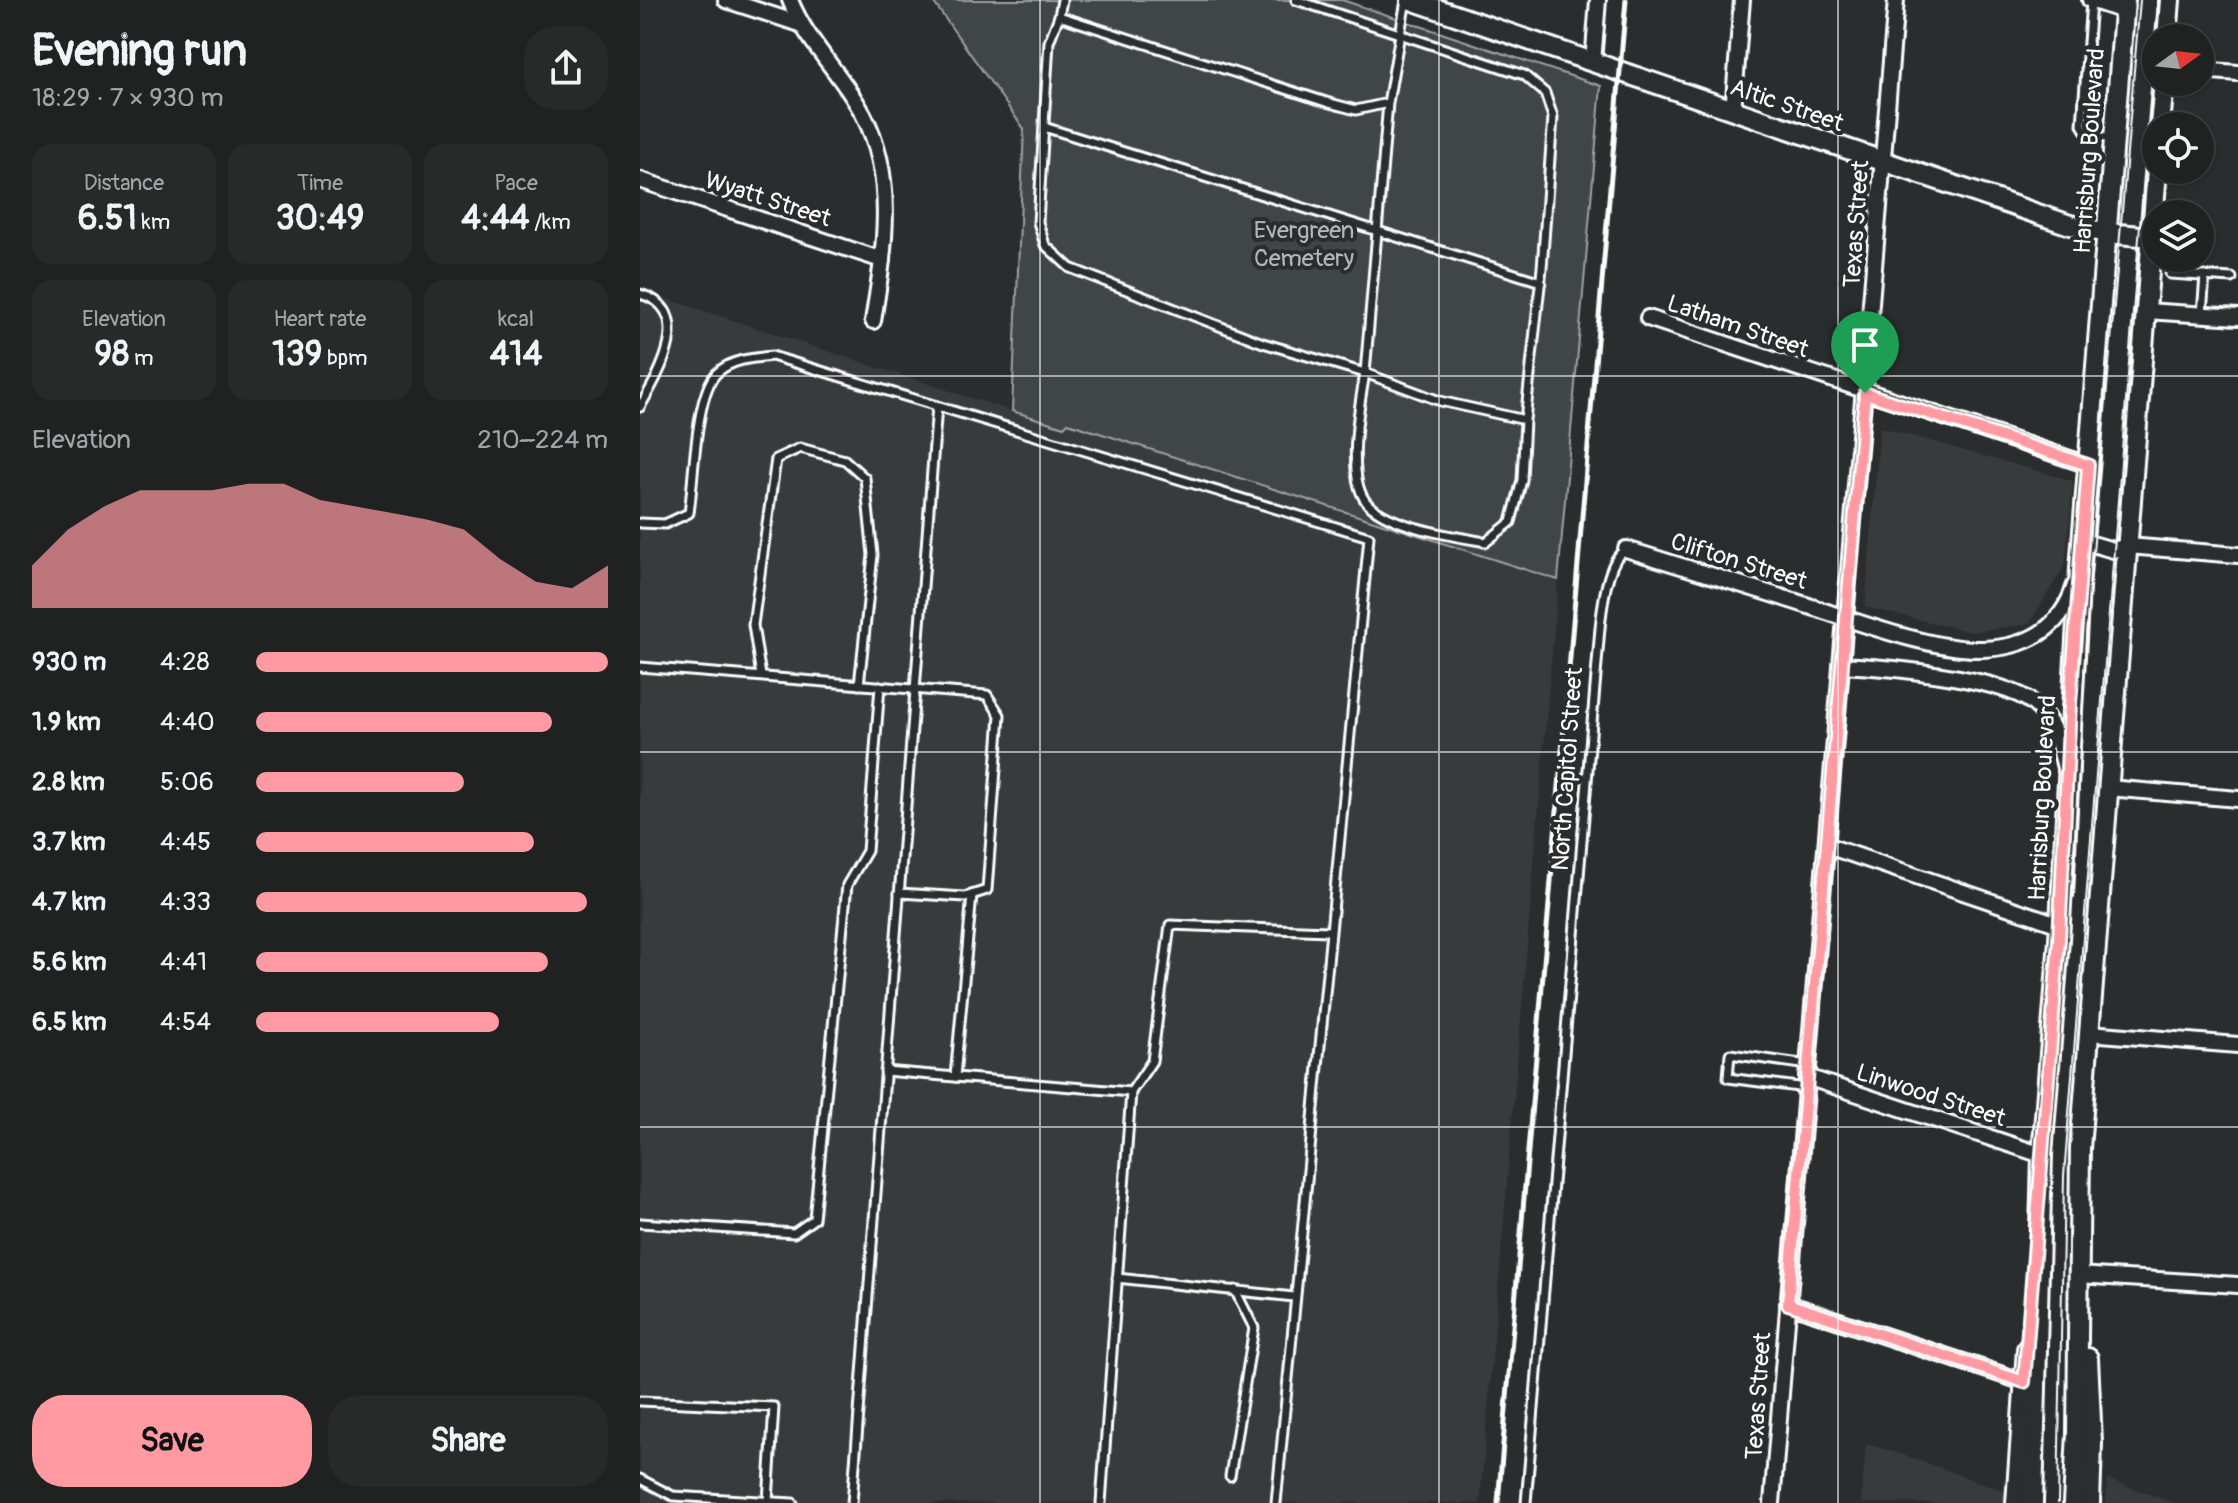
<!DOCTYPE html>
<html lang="en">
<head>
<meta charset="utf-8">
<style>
  body { margin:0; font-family:Pangolin,sans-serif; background:#282a2a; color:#f1f3f6; height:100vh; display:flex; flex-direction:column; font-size:30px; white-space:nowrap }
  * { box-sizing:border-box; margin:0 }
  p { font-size:26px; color:#a2a4a5 }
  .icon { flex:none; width:44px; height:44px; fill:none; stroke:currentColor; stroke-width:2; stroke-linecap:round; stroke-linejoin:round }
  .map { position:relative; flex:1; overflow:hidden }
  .sheet { display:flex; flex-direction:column; background:#202222; width:640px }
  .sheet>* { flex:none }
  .needle { width:52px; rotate:75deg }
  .fabs { position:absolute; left:1502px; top:24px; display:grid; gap:16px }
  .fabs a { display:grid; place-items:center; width:72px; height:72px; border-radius:50%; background:#202222; box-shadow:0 2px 6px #0004,0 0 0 2px #3d3f40; font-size:40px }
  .pin { position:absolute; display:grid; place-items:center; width:68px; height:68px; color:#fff; margin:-82px -34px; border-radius:50% 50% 50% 0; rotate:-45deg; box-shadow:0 0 8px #0007 }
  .pin .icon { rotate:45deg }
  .round { display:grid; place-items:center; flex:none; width:84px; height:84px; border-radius:32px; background:#282a2a }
  .summary { display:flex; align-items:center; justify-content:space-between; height:136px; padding:0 32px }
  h1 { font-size:44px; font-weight:700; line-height:60px }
  .figures { display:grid; grid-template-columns:repeat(3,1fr); gap:12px; height:136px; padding:8px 32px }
  .figures div { display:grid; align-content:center; border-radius:20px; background:#282a2a; text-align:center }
  .figures b { font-size:34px; font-weight:700 }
  .figures small { font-size:22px; font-weight:400 }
  .figures p { font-size:22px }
  .chart { height:224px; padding:16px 32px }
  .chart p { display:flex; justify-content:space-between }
  .chart svg { width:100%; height:144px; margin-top:8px; fill:#ff9aa2; opacity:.7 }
  .primary-button { display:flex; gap:16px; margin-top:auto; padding:16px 32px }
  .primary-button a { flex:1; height:92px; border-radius:32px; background:#ff9aa2; color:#111; font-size:32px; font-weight:700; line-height:92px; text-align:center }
  .primary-button a+a { background:#282a2a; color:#f1f3f6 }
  ul { padding:0 32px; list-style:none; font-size:26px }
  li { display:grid; grid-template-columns:128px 96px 1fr; align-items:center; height:60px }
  li i { height:20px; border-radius:10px; background:#ff9aa2 }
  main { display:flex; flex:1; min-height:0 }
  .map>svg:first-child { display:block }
  .built { fill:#373a3b }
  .green { fill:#414445; stroke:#a0a2a2; stroke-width:2 }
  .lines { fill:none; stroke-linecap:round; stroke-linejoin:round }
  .lane-casing { stroke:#fff; stroke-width:13 }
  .street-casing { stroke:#fff; stroke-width:20 }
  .secondary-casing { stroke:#fff; stroke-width:24 }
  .lane { stroke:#2a2d2e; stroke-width:7 }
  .street { stroke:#2a2d2e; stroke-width:14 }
  .secondary { stroke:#2a2d2e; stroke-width:18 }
  .tram { stroke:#fff; stroke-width:2 }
  .rail { stroke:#fff; stroke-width:5 }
  .route-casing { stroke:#fff; stroke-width:16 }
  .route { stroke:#ff9aa2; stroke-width:10 }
  .grid { fill:none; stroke:#fff; stroke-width:2; stroke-opacity:0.55 }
  .labels { text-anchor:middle; stroke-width:8; stroke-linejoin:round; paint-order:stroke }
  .street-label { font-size:24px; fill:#fff; stroke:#2a2d2e }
  .park-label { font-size:24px; fill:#b3b4b5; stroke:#2a2d2e }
</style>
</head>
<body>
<main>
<section class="sheet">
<div class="summary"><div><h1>Evening run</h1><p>18:29 · 7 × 930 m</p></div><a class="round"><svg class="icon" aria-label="share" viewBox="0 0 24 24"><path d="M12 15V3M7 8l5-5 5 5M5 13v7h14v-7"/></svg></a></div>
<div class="figures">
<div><p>Distance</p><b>6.51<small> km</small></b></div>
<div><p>Time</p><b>30:49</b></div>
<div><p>Pace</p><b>4:44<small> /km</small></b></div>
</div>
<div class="figures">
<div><p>Elevation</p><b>98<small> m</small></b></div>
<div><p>Heart rate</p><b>139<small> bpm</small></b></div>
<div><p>kcal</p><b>414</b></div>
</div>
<div class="chart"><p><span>Elevation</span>210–224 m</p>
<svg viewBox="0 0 160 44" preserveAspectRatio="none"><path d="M0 44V31L10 20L20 13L30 8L40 8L50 8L60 6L70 6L80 11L90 13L100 15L110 17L120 20L130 29L140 36L150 38L160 31V44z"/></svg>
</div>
<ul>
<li><b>930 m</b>4:28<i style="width:100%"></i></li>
<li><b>1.9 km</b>4:40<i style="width:84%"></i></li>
<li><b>2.8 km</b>5:06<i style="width:59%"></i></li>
<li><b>3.7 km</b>4:45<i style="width:79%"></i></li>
<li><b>4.7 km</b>4:33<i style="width:94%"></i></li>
<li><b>5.6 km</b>4:41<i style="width:83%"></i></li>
<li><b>6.5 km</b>4:54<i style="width:69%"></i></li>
</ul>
<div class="primary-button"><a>Save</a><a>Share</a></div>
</section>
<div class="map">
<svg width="1598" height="1503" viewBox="0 0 1598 1503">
  <rect width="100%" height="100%" fill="#2a2d2e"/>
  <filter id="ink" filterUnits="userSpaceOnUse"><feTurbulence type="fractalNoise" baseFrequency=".0125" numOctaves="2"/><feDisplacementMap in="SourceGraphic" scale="16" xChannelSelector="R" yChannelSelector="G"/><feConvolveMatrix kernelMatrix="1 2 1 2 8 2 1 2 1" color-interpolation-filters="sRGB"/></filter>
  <g filter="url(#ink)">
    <!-- built -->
    <g class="built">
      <polygon points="0,290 372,411 424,427 428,423 918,580 840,1503 0,1503"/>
      <polygon points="1240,427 1433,481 1425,565 1389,624 1331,632 1225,607"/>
      <polygon points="1226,1444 1252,1451 1399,1503 1221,1503"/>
      <polygon points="1467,1479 1535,1503 1466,1503"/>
    </g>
    <!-- green -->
    <polygon class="green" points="292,0 702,0 961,86 918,580 428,423 424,427 372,411 384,129"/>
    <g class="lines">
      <defs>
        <g id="lane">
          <path d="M656,0l228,75 21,18 8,24 -11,151 -17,152 -85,-19 -75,-28c-5,30 -21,109 4,132 26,23 83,31 117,37l25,-20 11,-42 3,-60"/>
          <polyline points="1451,1 1442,125 1448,135 1472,139"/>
          <polyline points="419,16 422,0"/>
          <polyline points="748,103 716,110 686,102 419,16 409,42 398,222 405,245 430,268 623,343 725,373 748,103 766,0"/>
          <polyline points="404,127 901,282"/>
          <polyline points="1530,274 1592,278"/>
          <path d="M0,294c57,16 19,80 0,113"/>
          <polyline points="1562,314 1565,276"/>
          <path d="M0,523l25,1 24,-11c5,-32 6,-122 29,-141 15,-13 35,-14 54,-16l597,181 -93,966"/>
          <polyline points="0,667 347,695 360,715 347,890 325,897 259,893"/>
          <polyline points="121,676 113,625 136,459 160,448 205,460 225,478 233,555 219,685"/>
          <polyline points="245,1071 491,1092 461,1503"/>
          <polyline points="315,1077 332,895"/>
          <polyline points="1166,1088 1088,1078 1090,1054 1168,1065"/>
          <polyline points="491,1092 512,1061 530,925 689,931"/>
          <polyline points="0,1223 154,1233 174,1219 207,885 227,851 240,686"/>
          <polyline points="477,1278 654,1297"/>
          <polyline points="0,1401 134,1407 128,1501"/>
          <polyline points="590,1476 614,1328 595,1290"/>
          <polyline points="0,1479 33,1496 153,1503"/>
          <polyline points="212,1503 297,406"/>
          <path d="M886,1503l74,-875c2,-20 7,-69 26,-79"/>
        </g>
        <g id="street">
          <polyline points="86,0 160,24"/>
          <path d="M150,0c17,43 52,74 73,114 34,64 21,139 10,207"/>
          <polyline points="1450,0 1484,11"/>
          <polyline points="953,63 958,0"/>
          <polyline points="1560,70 1598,73"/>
          <polyline points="1093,111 1102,0"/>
          <polyline points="0,180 242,260"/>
          <polyline points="1506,311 1598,317"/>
          <polyline points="1008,318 1448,465"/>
          <polyline points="1442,541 1473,550 1488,546 1598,555"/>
          <path d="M986,549c64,20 128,39 192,60 45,15 119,42 165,40 45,-2 78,-20 92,-64"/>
          <path d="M1201,665c43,2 160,12 192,38 21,17 26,40 32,65"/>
          <polyline points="1468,788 1598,799"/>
          <polyline points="1188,846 1420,925"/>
          <polyline points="1449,1033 1598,1045"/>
          <polyline points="1167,1077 1402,1155"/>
          <polyline points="1438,1275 1598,1285"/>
          <polyline points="1148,1304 1384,1382"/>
          <polyline points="1132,1503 1256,0"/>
        </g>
        <g id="secondary">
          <polyline points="771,0 1430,225 1467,233 1512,237"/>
          <polyline points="1527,38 1530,0"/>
          <polyline points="1520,126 1524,82"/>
          <polyline points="1448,1358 1452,1443 1450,1503"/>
          <polyline points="1376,1503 1387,1349"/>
          <polyline points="1393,1503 1402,1155 1419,940 1440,569 1485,0"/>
          <polyline points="1433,1503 1437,1434 1440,1149 1517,170"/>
        </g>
      </defs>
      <!-- lane casing -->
      <use href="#lane" class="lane-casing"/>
      <!-- street casing -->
      <use href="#street" class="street-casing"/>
      <!-- secondary casing -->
      <use href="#secondary" class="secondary-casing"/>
      <!-- lane -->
      <use href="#lane" class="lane"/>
      <!-- street -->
      <use href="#street" class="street"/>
      <!-- secondary -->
      <use href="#secondary" class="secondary"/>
      <!-- tram -->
      <g class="tram">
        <polyline points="1434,897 1446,635 1500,0"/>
        <polyline points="1418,1503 1424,1176 1518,0"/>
      </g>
      <!-- rail -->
      <polyline class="rail" points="858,1503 986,0"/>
    </g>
  </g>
  <g class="lines" filter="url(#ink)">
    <defs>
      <polygon id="route" points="1225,393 1448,465 1430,704 1419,940 1384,1382 1148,1304"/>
    </defs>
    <!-- route casing -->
    <use href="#route" class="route-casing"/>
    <!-- route -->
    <use href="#route" class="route"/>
  </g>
  <!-- grid -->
  <path class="grid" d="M400,0v1503M799,0v1503M1198,0v1503M0,376h1598M0,752h1598M0,1127h1598"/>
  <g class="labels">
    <!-- street labels -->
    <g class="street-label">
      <text transform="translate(1147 105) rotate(19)" y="8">Altic Street</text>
      <text transform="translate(1449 151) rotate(-86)" y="8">Harrisburg Boulevard</text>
      <text transform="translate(128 199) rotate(18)" y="8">Wyatt Street</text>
      <text transform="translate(1216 224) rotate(-86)" y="8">Texas Street</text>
      <text transform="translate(1098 326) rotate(19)" y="8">Latham Street</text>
      <text transform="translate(1099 561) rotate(17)" y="8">Clifton Street</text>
      <text transform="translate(927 769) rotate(-86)" y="8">North Capitol Street</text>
      <text transform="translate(1402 798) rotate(-87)" y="8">Harrisburg Boulevard</text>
      <text transform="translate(1291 1095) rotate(18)" y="8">Linwood Street</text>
      <text transform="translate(1118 1396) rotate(-86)" y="8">Texas Street</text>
    </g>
    <!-- park labels -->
    <g class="park-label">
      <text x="664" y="238">Evergreen<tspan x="664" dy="28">Cemetery</tspan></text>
    </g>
  </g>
</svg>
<div class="fabs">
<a><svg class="needle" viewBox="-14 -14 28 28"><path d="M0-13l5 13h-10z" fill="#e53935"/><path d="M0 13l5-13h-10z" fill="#a2a4a5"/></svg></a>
<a><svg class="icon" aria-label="locate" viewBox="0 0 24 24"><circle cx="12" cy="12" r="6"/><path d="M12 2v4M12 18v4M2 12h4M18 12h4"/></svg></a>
<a><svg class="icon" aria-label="layers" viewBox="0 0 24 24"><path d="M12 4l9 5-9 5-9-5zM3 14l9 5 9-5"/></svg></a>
</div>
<div class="pin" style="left:1225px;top:393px;background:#1e9e55"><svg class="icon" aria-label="arrive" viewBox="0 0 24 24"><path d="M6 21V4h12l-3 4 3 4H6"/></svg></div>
</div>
</main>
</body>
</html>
